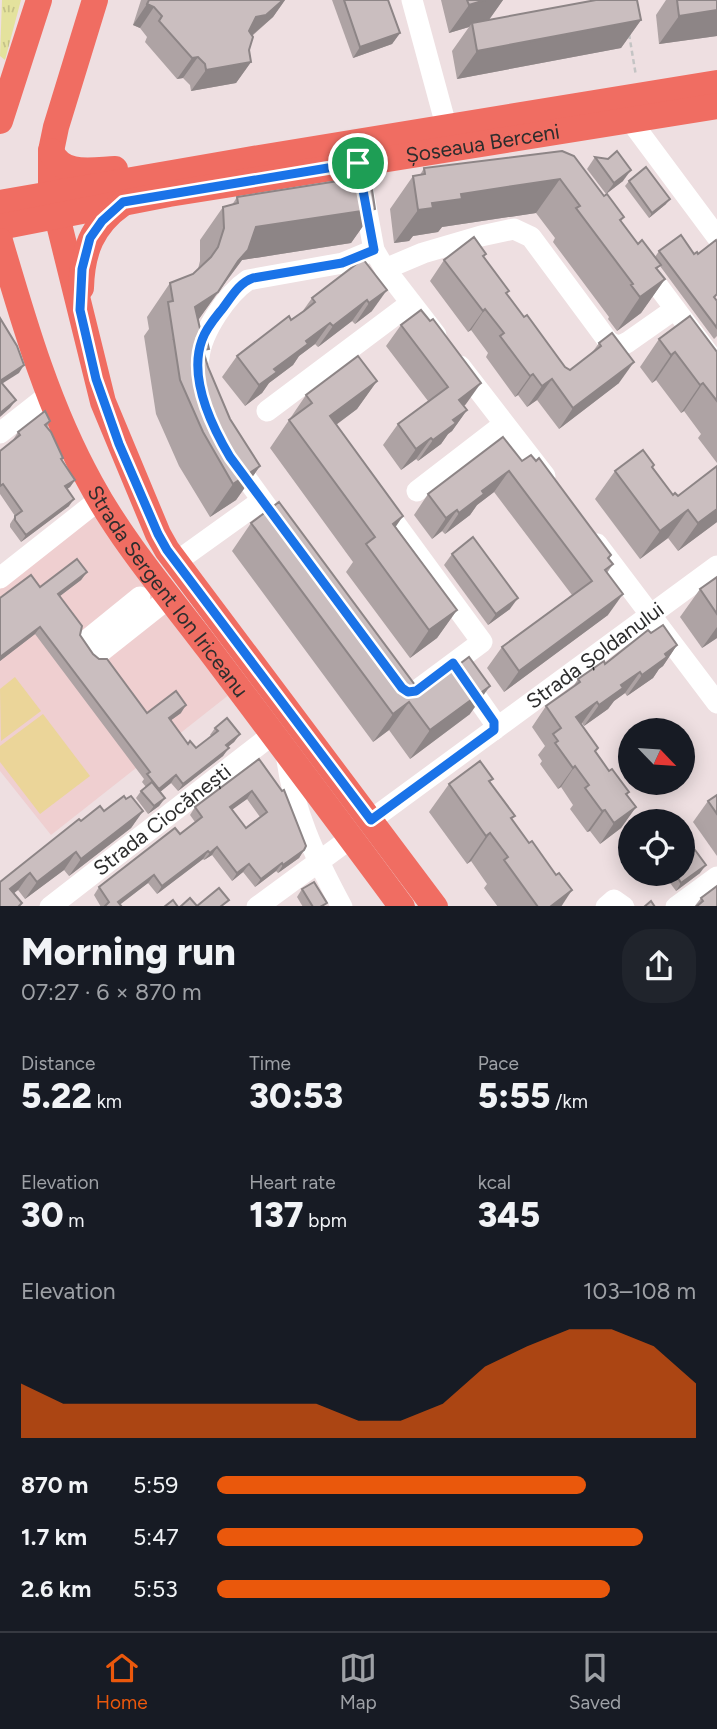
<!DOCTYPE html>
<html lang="en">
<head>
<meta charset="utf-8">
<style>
  body { margin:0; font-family:Figtree,sans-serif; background:#20242c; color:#f1f3f6; height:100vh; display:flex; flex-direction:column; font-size:26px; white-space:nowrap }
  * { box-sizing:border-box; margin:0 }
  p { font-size:23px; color:#9ea1a6 }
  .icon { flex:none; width:38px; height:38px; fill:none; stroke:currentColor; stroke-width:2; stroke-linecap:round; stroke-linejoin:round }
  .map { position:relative; height:906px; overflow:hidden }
  .details { display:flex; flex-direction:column; background:#171b24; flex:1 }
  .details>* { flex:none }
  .needle { width:46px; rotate:115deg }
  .controls { position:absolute; left:618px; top:718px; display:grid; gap:14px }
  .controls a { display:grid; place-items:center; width:77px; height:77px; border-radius:50%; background:#171b24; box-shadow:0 4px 18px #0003; font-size:35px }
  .pin { position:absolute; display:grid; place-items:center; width:60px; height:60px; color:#fff; margin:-30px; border:4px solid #fff; border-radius:50%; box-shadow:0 2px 7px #0007 }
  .round { display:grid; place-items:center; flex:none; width:74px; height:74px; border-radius:28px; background:#20242c }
  .headline { display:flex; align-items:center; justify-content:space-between; height:119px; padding:0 21px }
  h1 { font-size:38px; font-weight:800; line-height:52px }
  .metrics { display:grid; grid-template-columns:repeat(3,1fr); gap:10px; height:119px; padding:7px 21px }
  .metrics div { display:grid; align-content:center }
  .metrics b { font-size:35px; font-weight:800 }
  .metrics small { font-size:19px; font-weight:400 }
  .metrics p { font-size:19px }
  .chart { height:196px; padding:14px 21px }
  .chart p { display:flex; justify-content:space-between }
  .chart svg { width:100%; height:126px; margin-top:7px; fill:#ea580c; opacity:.7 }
  ul { padding:0 21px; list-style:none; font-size:23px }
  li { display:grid; grid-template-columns:112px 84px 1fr; align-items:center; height:52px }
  li i { height:18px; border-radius:9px; background:#ea580c }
  .tabs { display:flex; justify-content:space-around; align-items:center; height:98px; border-top:2px solid #363941; background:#171b24; font-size:19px; color:#9ea1a6 }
  .tabs a { display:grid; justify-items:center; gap:4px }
  .tabs .on { color:#ea580c }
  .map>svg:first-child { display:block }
  .education { fill:#efcfd0 }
  .grass { fill:url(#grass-tufts) }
  .pitch { fill:#ebd599 }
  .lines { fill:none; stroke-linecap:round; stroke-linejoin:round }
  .path { stroke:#c4c4c4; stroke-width:2.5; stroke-dasharray:5 3.5; stroke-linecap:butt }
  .minor { stroke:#fff; stroke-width:21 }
  .major { stroke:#f06d62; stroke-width:26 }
  .wall { fill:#aea3a4; fill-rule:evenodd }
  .shaded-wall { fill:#8d8586 }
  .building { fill:#cabebf; stroke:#8d8586; stroke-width:2; fill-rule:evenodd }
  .route-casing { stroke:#fff; stroke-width:14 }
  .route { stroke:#1a73e8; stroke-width:9 }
  .labels { text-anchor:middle; stroke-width:5; stroke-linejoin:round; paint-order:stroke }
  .street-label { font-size:21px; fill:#2d2d2d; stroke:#fff }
</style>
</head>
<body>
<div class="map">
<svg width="717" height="907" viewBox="0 0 717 907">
  <defs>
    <pattern id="grass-tufts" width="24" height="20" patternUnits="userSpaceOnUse" patternTransform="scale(1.75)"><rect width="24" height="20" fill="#e4e29d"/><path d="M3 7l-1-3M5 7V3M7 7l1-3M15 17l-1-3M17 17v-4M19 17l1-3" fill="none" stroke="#c4c288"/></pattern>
  </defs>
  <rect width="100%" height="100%" fill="#eedfe1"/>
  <!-- education -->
  <polygon class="education" points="97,514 235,690 51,835 0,771 0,589"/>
  <!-- grass -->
  <polygon class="grass" points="2,0 21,0 5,60 0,56"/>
  <!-- pitch -->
  <g class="pitch">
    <polygon points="15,677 41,711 1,741 0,689"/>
    <polygon points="43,714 90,776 40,814 0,762 0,746"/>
  </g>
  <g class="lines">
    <!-- path -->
    <polyline class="path" points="629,34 636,76"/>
    <!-- minor -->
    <g class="minor">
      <polyline points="412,0 447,129"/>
      <polyline points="630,120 717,237"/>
      <polyline points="358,163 374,250 385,269 436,335"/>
      <polyline points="643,266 717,365"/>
      <path d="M385,269l38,-16 58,-17 33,-7 17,8 77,104c7,5 12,6 20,1l47,-33"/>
      <path d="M199,358c2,-25 28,-64 49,-78l95,-17 31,-13"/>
      <polyline points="460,366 545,476"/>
      <polyline points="267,411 411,303"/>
      <polyline points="0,433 51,393"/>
      <polyline points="233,460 286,533"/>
      <polyline points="417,491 504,424"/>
      <polyline points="381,504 482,642 416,691 406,691 395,679"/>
      <polyline points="597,544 717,703"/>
      <polyline points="176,562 261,501"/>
      <polyline points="0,578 100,499"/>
      <polyline points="140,597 87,640 98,654 170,597"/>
      <polyline points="464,679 494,722 494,730"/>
      <path d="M286,752c6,57 29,105 56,155"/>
      <path id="s1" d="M371,820l346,-254"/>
      <path id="s2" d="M50,907l223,-173"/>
      <polyline points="257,907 351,838"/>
      <polyline points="606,907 614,900 624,907"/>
      <polyline points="676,907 717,877"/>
    </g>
    <!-- major -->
    <g class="major">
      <polyline points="95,0 56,127 51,151 51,183 57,216 103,402 158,534 167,550 435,907"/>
      <polyline points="0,121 39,0"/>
      <path d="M51,151c11,26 41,19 64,18"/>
      <polyline points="0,203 247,160 717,83"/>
      <path id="s3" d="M0,227l169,-33 548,-88"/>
      <path id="s4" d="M0,241c24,82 49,168 91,243 32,59 77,111 117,164 65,86 130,172 194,259"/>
      <path d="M81,288c1,-36 11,-63 41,-84"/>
    </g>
  </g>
  <!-- wall -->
  <g class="wall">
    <polygon points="141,0 285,0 273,17 252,36 249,50 251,62 236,83 191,91 190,85 183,78 177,79 145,42 147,37 140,28 133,25"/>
    <polygon points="332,0 388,0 400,33 392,44 353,58"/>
    <polygon points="441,0 503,0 489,20 641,20 621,48 457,79 452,51 469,27 449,33"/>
    <polygon points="666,0 717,0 717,36 659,44 656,15"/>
    <polygon points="562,151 624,217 621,221 638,244 655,257 659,251 717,301 717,336 714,339 660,266 657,269 665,279 641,313 617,331 608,319 609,317 553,242 555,238 536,213 442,227 438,232 413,236 409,241 394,243 390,209 413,176 420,175 424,168"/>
    <polygon points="595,157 623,181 606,194 587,169"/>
    <polygon points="629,181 666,204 649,218 625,186"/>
    <polygon points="237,197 375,209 351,243 242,260 198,320 204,355 208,367 230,419 260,466 236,500 210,517 179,466 156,414 144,336 149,329 147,317 170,283 193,274 198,269 200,261 200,240 223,207 232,205"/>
    <polygon points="486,254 484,257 507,294 524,317 565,367 570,370 591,354 599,343 612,333 619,383 559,429 537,400 527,407 518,395 515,397 486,357 488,353 471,330 468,332 430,281 444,260"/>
    <polygon points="363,259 372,311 355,324 352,321 318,347 315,344 299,356 293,365 269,383 262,393 245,406 222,377 237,356 302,312 312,298"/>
    <polygon points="401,325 466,404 464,406 467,410 452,431 448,434 441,444 418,461 416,459 401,470 383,445 398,424 428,401 386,346"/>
    <polygon points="659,339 717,352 717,463 698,438 701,434 684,411 681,413 656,380 652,383 640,367"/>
    <polygon points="377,381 357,409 336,425 396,527 457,610 437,638 410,658 346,572 353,562 270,448 306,395"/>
    <polygon points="50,421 47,427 63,458 61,460 75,480 70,487 67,489 69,506 21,542 10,527 10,524 15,516 0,494 0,451 13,440 18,432"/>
    <polygon points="522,461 611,555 609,559 613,564 607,573 608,615 504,692 487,668 502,647 572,595 494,492 477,505 470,515 445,534 442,531 432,539 414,515 428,494"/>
    <polygon points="717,466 717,522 678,551 668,538 640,559 595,499 615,471 652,468 673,495 678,496"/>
    <polygon points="251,523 421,693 470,714 410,759 389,730 373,742 232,551"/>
    <polygon points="452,554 510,609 488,625 444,565"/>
    <polygon points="87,572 81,580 60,596 80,635 93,654 147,713 181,713 170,721 188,744 196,748 211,736 210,735 215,728 240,734 234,742 228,747 223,756 178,791 171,783 160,792 165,798 159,806 148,814 136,798 141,791 146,787 142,782 144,779 35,634 0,661 0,598"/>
    <polygon points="717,577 717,638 702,648 680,617 700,589"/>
    <polygon points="651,633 677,645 663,666 659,669 653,678 627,696 625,693 614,701 608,709 584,726 582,723 581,724 596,752 609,771 629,792 627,795 636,807 621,828 600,844 590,831 587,832 570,809 573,805 561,787 558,789 540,764 542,761 538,755 545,746 532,727 546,706 573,687 578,679 605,664"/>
    <path d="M259,759l23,32 22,59 -5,8 -21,15 -2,-2 -21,16 -12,-15 -11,9 -20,-26 -8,5 -1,-1 -46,35 -9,-11 -28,21 2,3h-21l-7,-12 5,-8 81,-53 15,-12 -5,-7 5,-8zM247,799l13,18 -14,11 -14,-19z"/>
    <polygon points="490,782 512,820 561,907 498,907 484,888 487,884 471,861 467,864 429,812 449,784"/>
    <polygon points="717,795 717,856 693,822 708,801"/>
    <polygon points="126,799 143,811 131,828 69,876 64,870 25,899 18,890 14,893 0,882 81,821 104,811"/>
    <polygon points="667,873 700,873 676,891 665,876"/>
    <polygon points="302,889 324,907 303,907 297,897"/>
    <polygon points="701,898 717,907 694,907"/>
  </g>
  <!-- shaded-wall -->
  <g class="shaded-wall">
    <polygon points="283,0 285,0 273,17 251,36 241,38 256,17"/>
    <polygon points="485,0 503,0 488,21 472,23 469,27 449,33 469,5"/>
    <polygon points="147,4 154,7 140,28 133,25"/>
    <polygon points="717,10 717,36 659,44 679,16"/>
    <polygon points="641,20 621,48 457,79 477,51"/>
    <polygon points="400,33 392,44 353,58 360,47"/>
    <polygon points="198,57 183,78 177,79 192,58"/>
    <polygon points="251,62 236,83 191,91 206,70"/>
    <polygon points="631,170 623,181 606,194 614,183"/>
    <polygon points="560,179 536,213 442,227 438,232 413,236 409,241 394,243 418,210 432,203 461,194"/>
    <polygon points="670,199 666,204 649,218 652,213"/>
    <polygon points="375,209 351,243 242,260 224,284 214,294 218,292 194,326 172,340 195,307 256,227"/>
    <polygon points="665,279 641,313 617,331 640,297"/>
    <polygon points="387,290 372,311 355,324 369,303"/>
    <polygon points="367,300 352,321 318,347 333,326"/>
    <polygon points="485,309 471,330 468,332 483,311"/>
    <polygon points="330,323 315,344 299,356 293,365 269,383 262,393 245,406 259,385 274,369 306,341"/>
    <polygon points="675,352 656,380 652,383 671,355"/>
    <polygon points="634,362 619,383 559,429 573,408"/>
    <polygon points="24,365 19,373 0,385 0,381"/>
    <polygon points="533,374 518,395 515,397 530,376"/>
    <polygon points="552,379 537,400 527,407 542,386"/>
    <polygon points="377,381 357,409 310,444 330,416"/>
    <polygon points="481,383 466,404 444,421 459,400"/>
    <polygon points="703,383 684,411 681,413 700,385"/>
    <polygon points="16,400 10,408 0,417 0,413"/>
    <polygon points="467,410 452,431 448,434 441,444 418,461 433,440 453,420"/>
    <polygon points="431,438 416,459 401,470 416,449"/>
    <polygon points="260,466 236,500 210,517 233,484"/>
    <polygon points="509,471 494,492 477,505 470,515 445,534 459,513 482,491"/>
    <polygon points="75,480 70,487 60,494 65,486"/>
    <polygon points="74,499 69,506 21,542 26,535"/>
    <polygon points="717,509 717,522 678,551 698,523"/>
    <polygon points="457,510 442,531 432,539 446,518"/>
    <polygon points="688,510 668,538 640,559 660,531"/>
    <polygon points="403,516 384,544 393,524"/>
    <polygon points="87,572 81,580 52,602 58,594"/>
    <polygon points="623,594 608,615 504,692 519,671"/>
    <polygon points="518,598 510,609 488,625 496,614"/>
    <polygon points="457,610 437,638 410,658 429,630"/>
    <polygon points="40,627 35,634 0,661 0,657"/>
    <polygon points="717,627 717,638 702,648"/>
    <polygon points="677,645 663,666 659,669 653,678 627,696 642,675 665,654"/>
    <polygon points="640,672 625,693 614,701 608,709 584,726 599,705 621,685"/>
    <polygon points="490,686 470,714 410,759 430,730"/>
    <polygon points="409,702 389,730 373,742 393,714"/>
    <polygon points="597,702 582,723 561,738 576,717"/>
    <polygon points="186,705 181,713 163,726 169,718"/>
    <polygon points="240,734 234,742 221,752 226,745"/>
    <polygon points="229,748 223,756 178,791 183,784"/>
    <polygon points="575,766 561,787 558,789 573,768"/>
    <polygon points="176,775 171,783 154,797 159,789"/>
    <polygon points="252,791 247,799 225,815 230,807"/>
    <polygon points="165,798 159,806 148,814 154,806"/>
    <polygon points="636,807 621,828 600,844 614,823"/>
    <polygon points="605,810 590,831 587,832 602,811"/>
    <polygon points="143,811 131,828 69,876 81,859"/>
    <polygon points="490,833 471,861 467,864 486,836"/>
    <polygon points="217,847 212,855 204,860 210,853"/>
    <polygon points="304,850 299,858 278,873 283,865"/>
    <polygon points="208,851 203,859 157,894 162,886"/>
    <polygon points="76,852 64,870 25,899 37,882"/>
    <polygon points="282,863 276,871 255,887 261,879"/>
    <polygon points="249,864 243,872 232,881 237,873"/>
    <polygon points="706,865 700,873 676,891 681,883"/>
    <polygon points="30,873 18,890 0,904 10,889"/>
    <polygon points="154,875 148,883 117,907 118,902"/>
    <polygon points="572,890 561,907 550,907"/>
  </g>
  <!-- building -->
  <g class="building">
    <polygon points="149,0 283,0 266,15 256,17 249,31 253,37 249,50 251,62 206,70 205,64 198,57 192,58 159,21 162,16 154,7 147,4"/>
    <polygon points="344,0 388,0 400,33 360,47"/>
    <polygon points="467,0 485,0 469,5"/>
    <polygon points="596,0 637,0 641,20 477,51 472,23"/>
    <polygon points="677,0 717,0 717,10 679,16"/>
    <polygon points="562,151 574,156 604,196 607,194 624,217 620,220 638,244 642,240 661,265 656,268 665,279 640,297 631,285 633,284 576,208 580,206 560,179 461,194 462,199 432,203 433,208 418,210 413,176 425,174 424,168"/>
    <polygon points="617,151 631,170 614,183 595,157 608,159"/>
    <polygon points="646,167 670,199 652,213 629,181"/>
    <polygon points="370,176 375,209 256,227 248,250 238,261 218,292 195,307 201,333 205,332 209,349 203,350 208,367 230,419 260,466 233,484 203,432 180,380 168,302 173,301 170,283 193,274 211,257 218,247 224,228 223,207 238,203 237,197"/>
    <polygon points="681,235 694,254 697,252 698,254 716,240 717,242 717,294 714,297 717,301 717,328 659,251"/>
    <polygon points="474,237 486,254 483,256 509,291 506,293 524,317 527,315 565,367 570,370 601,346 599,343 612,333 634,362 573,408 552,379 542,386 533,374 530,376 500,336 504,333 485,309 483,311 444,260"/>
    <polygon points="363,259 387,290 369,303 367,300 333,326 330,323 306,341 308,344 274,369 277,372 259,385 237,356 289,316 291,320 304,311 315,302 312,298"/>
    <polygon points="421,310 430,321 433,319 481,383 459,400 467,410 453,420 456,423 433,440 431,438 416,449 398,424 448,387 401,325"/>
    <polygon points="690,316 717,352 717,401 703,383 700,385 675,352 671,355 659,339"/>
    <polygon points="0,318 17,346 24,365 0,381 16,400 0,413"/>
    <polygon points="358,356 377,381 330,416 403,516 393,524 457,610 429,630 366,544 375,537 289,420 312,403 306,395"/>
    <polygon points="45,411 50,421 45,425 51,432 63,458 61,459 75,480 65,486 74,499 26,535 15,520 15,516 22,511 3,484 0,486 0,451 20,435 18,432"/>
    <polygon points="503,437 522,461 531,455 536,461 539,458 611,555 608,558 613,564 605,570 623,594 519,671 502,647 592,581 509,471 482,491 484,494 459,513 457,510 446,518 428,494"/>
    <polygon points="643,450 654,465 652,467 673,495 675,493 678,496 717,466 717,509 698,523 688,510 660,531 615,471"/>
    <polygon points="279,502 421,693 469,657 490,686 430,730 409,702 393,714 251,523"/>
    <polygon points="473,537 518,598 496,614 452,554"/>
    <polygon points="77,559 87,572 58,594 82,626 80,635 93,654 99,659 107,659 147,713 176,691 186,705 169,718 188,744 190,741 196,748 218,731 215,728 227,718 240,734 226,745 229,748 183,784 176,775 159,789 147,774 150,772 40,627 0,657 0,598 31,575 40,587"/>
    <polygon points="717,577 717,614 700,589"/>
    <polygon points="663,625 677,645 665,654 667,657 642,675 640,672 621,685 623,688 599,705 597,702 576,717 598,748 595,751 609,771 612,769 629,792 626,794 636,807 614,823 605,810 602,811 585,788 589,785 575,766 573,768 555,743 558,741 553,734 561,728 546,706 580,682 578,679 604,661 605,664 648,630 651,633"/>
    <path d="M259,759l23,32 2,-1 22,56 -2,4 -21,15 -1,-2 -21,16 -12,-15 -12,9 -20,-26 -7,6 -2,-2 -46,35 -8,-11 -36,27 4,5h-18l5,-5 -10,-15 76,-59 5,6 22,-17 -7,-10zM252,791l15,21 -21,16 -16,-21z"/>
    <polygon points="480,761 493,779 489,781 515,816 511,818 529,843 532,841 556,875 559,873 572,890 550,907 538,907 504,860 508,857 490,833 486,836 449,784"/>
    <polygon points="152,782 165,798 154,806 141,791"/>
    <polygon points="717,795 717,814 708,801"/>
    <polygon points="124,796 126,799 131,796 143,811 81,859 76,852 37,882 30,873 10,889 22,903 18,907 0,907 0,882 79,819 81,821 100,806 104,811"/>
    <polygon points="695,850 706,865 681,883 675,873 682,873 682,860"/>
    <polygon points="314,882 327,903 320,907 313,907 302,889"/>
    <polygon points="717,886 717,907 696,907 703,901 701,898"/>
    <polygon points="219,888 229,900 220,907 180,907 190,898 197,906"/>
    <polygon points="173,900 178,907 164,907"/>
    <polygon points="651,901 655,907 644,907"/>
  </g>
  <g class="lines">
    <defs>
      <path id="route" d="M358,163l16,87 -32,13 -89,15c-14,5 -21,18 -30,30 -8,10 -17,20 -21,32 -14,38 9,85 28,117l172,231 6,4 8,-1 37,-28 41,59v8l-123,90 -204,-270 -9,-16 -39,-90 -23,-65 -16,-69 2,-41 8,-31 12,-17 21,-19z"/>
    </defs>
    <!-- route casing -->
    <use href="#route" class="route-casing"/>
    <!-- route -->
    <use href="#route" class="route"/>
  </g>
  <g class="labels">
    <!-- street labels -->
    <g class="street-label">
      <text dy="7" stroke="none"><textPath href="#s3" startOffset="490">Șoseaua Berceni</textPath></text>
      <text dy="7" stroke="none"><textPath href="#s4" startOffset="392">Strada Sergent Ion Iriceanu</textPath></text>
      <text dy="7" stroke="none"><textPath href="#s1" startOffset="278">Strada Șoldanului</textPath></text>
      <text dy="7" stroke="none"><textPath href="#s2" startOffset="142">Strada Ciocănești</textPath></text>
    </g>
  </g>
</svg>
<div class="controls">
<a><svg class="needle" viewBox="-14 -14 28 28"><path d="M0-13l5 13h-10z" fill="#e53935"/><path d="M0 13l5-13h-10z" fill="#9ea1a6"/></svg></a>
<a><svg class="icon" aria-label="locate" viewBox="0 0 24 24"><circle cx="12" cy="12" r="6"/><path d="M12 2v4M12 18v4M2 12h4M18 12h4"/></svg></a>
</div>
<div class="pin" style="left:358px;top:163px;background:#1e9e55"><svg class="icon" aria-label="arrive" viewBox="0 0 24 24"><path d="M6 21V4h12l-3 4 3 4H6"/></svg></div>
</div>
<section class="details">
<div class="headline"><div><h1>Morning run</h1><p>07:27 · 6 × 870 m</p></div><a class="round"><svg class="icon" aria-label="share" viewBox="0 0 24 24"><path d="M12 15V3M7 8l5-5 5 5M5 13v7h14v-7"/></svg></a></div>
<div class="metrics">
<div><p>Distance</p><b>5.22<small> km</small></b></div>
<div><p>Time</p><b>30:53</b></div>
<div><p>Pace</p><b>5:55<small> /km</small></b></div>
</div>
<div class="metrics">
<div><p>Elevation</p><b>30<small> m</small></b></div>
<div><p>Heart rate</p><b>137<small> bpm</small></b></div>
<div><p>kcal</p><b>345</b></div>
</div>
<div class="chart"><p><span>Elevation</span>103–108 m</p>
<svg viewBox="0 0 160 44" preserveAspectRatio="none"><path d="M0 44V25L10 32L20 32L30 32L40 32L50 32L60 32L70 32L80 38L90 38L100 32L110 19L120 12L130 6L140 6L150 12L160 25V44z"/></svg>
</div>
<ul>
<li><b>870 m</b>5:59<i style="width:77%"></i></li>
<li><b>1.7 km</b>5:47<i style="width:89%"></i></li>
<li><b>2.6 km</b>5:53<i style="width:82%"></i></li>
</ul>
</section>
<nav class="tabs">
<a class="on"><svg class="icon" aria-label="home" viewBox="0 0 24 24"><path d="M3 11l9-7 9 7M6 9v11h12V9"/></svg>Home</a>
<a><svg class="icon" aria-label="map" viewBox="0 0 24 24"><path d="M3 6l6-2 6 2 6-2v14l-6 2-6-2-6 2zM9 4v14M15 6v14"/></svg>Map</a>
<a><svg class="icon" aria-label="saved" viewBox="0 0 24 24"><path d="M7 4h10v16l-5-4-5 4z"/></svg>Saved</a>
</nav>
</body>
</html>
